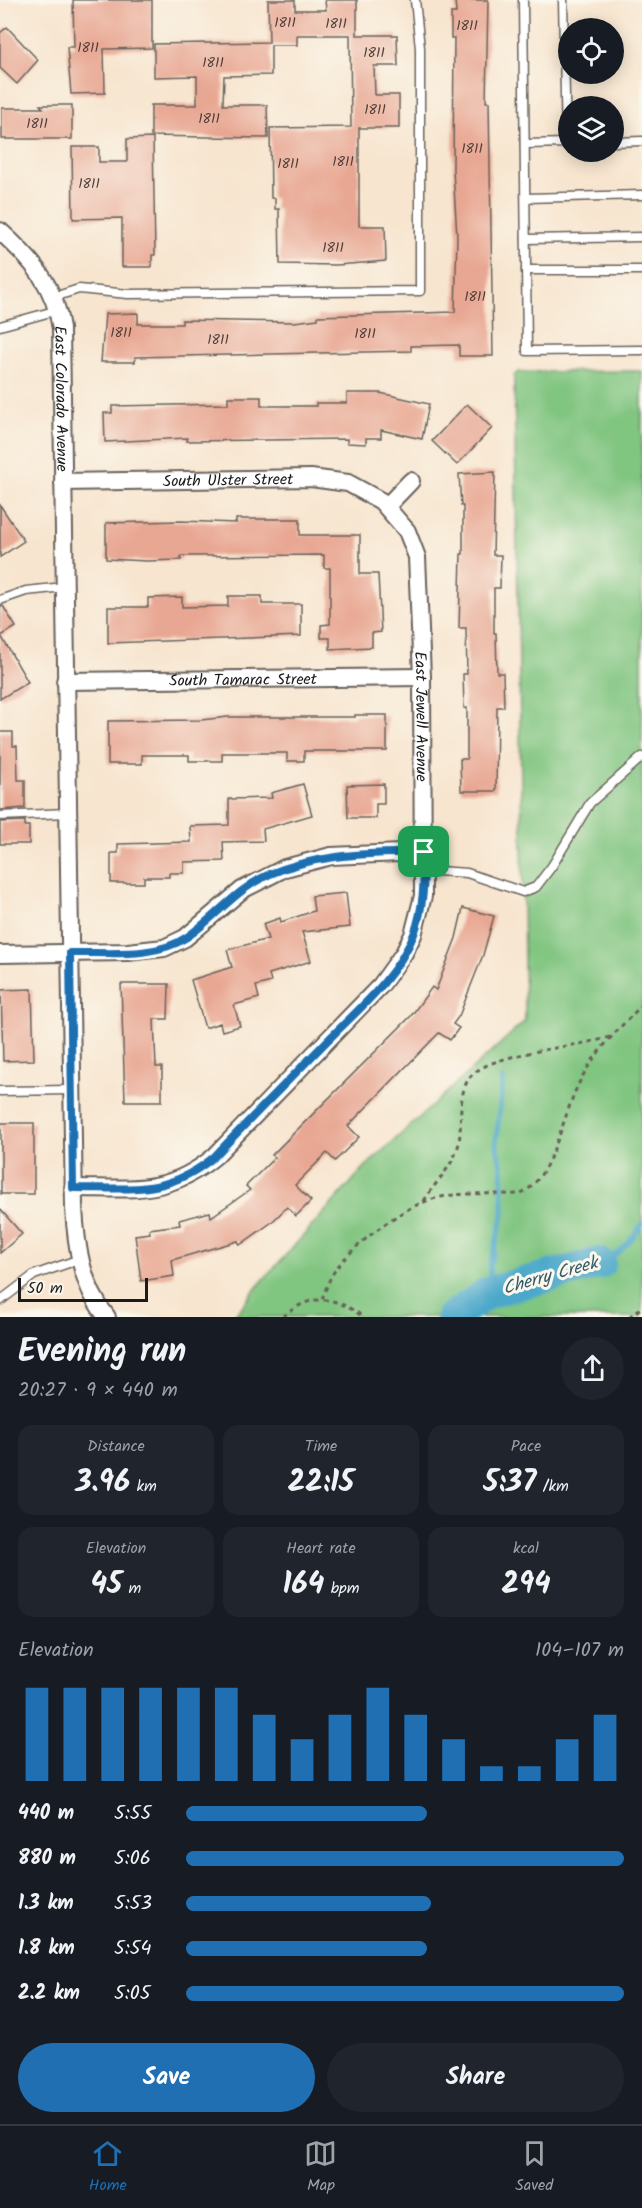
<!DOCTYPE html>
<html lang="en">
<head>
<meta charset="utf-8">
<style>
  body { margin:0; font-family:Kalam,sans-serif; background:#20242c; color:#f1f3f6; height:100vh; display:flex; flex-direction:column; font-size:22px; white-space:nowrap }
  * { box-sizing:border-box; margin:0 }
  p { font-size:20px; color:#9ea1a6 }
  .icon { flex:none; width:33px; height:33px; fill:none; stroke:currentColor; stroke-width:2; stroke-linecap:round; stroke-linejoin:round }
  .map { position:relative; height:1317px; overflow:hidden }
  .drawer { display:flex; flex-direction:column; background:#171b24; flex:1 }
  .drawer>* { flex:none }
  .fabs { position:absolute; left:558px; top:18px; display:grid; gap:12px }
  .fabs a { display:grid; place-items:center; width:66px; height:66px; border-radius:50%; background:#171b24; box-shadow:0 3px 15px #0003; font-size:30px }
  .scale { position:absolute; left:18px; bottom:15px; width:130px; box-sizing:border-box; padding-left:6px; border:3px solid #1c1c1c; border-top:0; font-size:16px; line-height:21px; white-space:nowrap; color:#1c1c1c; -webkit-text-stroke:4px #fbf7ec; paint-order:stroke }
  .pin { position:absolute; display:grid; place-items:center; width:51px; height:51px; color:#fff; margin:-26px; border-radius:12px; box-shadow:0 3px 9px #0006 }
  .round { display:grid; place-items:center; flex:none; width:63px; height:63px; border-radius:32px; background:#20242c }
  .summary { display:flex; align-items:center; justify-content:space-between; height:102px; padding:0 18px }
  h1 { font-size:33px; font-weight:600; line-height:45px }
  .metrics { display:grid; grid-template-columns:repeat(3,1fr); gap:9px; height:102px; padding:6px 18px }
  .metrics div { display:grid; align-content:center; border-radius:15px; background:#20242c; text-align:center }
  .metrics b { font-size:30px; font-weight:600 }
  .metrics small { font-size:16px; font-weight:400 }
  .metrics p { font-size:16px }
  .chart { height:168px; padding:12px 18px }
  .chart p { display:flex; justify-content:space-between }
  .chart svg { width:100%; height:108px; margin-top:6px; stroke:#1f6fb2; stroke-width:6 }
  .action { display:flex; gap:12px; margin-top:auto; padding:12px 18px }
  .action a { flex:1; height:69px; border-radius:36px; background:#1f6fb2; color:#fff; font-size:24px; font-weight:600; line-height:69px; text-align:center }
  .action a+a { background:#20242c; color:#f1f3f6 }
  ul { padding:0 18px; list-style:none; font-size:20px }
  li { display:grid; grid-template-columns:96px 72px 1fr; align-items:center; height:45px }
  li i { height:15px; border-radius:8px; background:#1f6fb2 }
  .dock { display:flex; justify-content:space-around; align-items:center; height:84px; border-top:2px solid #363941; background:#171b24; font-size:16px; color:#9ea1a6 }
  .dock a { display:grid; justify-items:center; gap:3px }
  .dock .selected { color:#1f6fb2 }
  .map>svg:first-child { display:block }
  .green { fill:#80c580; stroke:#4e704e; stroke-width:1.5 }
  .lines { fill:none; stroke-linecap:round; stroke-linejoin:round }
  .stream { stroke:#4ca8ca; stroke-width:5 }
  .river { stroke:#4ca8ca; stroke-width:32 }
  .building { fill:#e8a793 }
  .lane-casing { stroke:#69625b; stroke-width:11 }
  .street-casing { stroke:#69625b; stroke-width:20 }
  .path { stroke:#69625b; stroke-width:3; stroke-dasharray:4.5 4.5; stroke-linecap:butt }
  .lane { stroke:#fff; stroke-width:8 }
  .street { stroke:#fff; stroke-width:16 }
  .route-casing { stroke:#fff; stroke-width:12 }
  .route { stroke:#1f6fb2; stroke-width:8 }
  .labels { text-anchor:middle; stroke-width:6; stroke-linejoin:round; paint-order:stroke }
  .number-label { font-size:14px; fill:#4f3f3a }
  .street-label { font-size:16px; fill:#1c1c1c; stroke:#fbf7ec }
  .water-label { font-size:18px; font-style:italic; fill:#325b6a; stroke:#fbf7ec }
</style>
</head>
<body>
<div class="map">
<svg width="642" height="1317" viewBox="0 0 642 1317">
  <rect width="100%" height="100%" fill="#fbf7ec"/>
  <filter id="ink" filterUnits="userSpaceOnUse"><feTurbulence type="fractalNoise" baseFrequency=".0167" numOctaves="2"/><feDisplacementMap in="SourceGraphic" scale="12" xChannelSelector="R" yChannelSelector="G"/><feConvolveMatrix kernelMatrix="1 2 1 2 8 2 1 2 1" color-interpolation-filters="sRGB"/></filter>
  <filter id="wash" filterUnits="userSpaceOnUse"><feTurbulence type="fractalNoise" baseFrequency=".008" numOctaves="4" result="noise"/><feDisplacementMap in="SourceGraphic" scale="24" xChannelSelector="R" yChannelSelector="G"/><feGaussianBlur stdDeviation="1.35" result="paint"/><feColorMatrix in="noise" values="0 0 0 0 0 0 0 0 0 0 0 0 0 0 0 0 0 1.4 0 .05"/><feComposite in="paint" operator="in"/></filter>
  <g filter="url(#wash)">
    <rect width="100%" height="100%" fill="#f7e5cf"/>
    <!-- green -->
    <polygon class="green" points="642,371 642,1317 234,1317 257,1287 365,1167 525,1021 514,376 518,372"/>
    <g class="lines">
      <!-- stream -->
      <g class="stream">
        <path d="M600,1263c20,-9 31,-21 42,-39"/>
        <polyline points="489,1292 490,1265 503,1216 502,1169 496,1142 503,1079"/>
      </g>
      <!-- river -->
      <polyline class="river" points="452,1317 489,1292 600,1263"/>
    </g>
    <g id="blocks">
      <!-- building -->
      <g class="building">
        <polygon points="73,0 152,0 152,48 104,49 105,93 71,94 67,47 74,47"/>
        <polygon points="268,0 295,0 295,10 326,10 325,0 357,0 357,35 397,35 398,66 374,66 375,95 399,95 399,128 359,128 359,226 385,226 386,261 337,265 280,264 279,209 275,209 275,198 271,198 270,128 351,127 350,35 297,35 297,45 271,45 271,75 224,76 223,105 267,105 268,138 151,136 151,105 197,105 197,76 154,77 154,44 269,42"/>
        <polygon points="455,0 488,0 486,102 489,102 493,356 459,356 459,345 411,346 411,351 135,357 135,362 101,362 105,314 138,313 138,324 182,324 182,320 294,322 318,319 318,316 455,312 457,237 453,170 454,38 451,38 451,13 456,13"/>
        <polygon points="7,27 38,60 17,84 0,68 0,33"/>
        <polygon points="40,105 72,105 72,139 2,139 2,108 43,108"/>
        <polygon points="153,138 155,255 152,255 152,267 122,267 122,218 73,219 72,147 99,147 99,162 127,162 127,139"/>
        <polygon points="347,393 380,393 429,404 422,439 381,430 381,438 366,438 366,444 347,443 347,439 187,441 187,438 105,442 104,413 112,413 112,406 228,404 228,397 261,397 261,406 316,406 316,403 347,403"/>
        <polygon points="467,404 492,428 457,465 432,441"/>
        <polygon points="495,472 493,555 501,555 500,588 494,588 494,633 496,633 497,673 503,673 504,707 497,707 496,791 461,791 460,759 467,759 467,708 464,708 463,674 467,674 466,628 459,628 461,554 463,554 463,506 461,506 459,474"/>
        <polygon points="0,505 24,541 0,557"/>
        <polygon points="236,519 300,519 300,535 360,535 360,574 378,574 381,632 372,633 372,647 330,649 330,638 321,638 321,625 330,624 330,568 324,568 324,555 181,556 181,560 147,561 106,559 106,523 180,521 236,523"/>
        <polygon points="228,596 262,596 262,604 301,604 301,636 108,643 108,607 148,607 148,598 182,597 182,607 228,606"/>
        <polygon points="0,606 3,606 16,627 1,636 28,682 0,699"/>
        <polygon points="355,715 387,715 387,751 304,751 304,761 287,761 287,753 222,753 222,761 189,761 189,755 142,755 142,764 108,764 108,721 201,720 228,717 355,717"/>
        <polygon points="0,732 13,732 13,746 17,746 18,780 25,780 25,808 0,810"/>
        <polygon points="303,784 312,815 263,829 264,841 223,842 224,861 184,862 184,873 169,873 169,877 144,877 144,883 111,883 111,853 118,853 118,844 191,842 190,826 229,825 229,799 272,798 271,793"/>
        <polygon points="384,784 384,804 376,804 376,818 348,818 347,785"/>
        <polygon points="25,821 25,826 29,826 29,844 0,844 0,822"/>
        <polygon points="346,893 350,927 302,932 311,961 269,974 271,982 256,986 259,998 234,1005 240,1026 222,1031 220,1023 205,1028 191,980 232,967 227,950 268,939 263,924 280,918 281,922 314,911 312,896"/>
        <polygon points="463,908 494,916 483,955 459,1016 453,1024 459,1028 450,1040 439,1033 348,1126 359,1137 335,1161 327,1153 295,1185 311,1201 296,1216 287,1207 272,1222 240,1245 238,1241 172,1260 174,1276 141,1281 135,1235 150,1233 149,1229 180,1225 179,1220 210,1212 211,1217 250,1190 246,1186 275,1157 272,1155 411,1016 432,987 436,990 456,938"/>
        <polygon points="121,984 169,984 168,1019 154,1019 156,1067 162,1067 162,1101 125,1101"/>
        <polygon points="32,989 34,1060 3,1061 1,990"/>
        <rect x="1" y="1123" width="33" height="71"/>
        <polygon points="0,1209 22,1234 0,1253"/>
      </g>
    </g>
  </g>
  <g filter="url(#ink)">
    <use href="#blocks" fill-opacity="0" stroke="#69625b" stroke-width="1.5"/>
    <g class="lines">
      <defs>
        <g id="lane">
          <polyline points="523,0 527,351 642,350"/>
          <polyline points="563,0 566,143"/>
          <polyline points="614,142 642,141"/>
          <polyline points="525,144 568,143"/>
          <polyline points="526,198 642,195"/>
          <polyline points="526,239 642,237"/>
          <polyline points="526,270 642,270"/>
          <polyline points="54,297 79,289 128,294 420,291 420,48 415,0"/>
          <polyline points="0,326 58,310"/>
          <polyline points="0,600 26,591 64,587"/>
          <polyline points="0,816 67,813"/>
          <polyline points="424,870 467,873 523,892 536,887 552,866 590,803 642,757"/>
          <polyline points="0,1091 72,1090"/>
          <polyline points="0,1301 34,1275 80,1259"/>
        </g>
        <g id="street">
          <path id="s1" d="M0,231c32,29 55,54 61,98l13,879c2,38 8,79 33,109"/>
          <path id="s2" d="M63,482l248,-4 37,5 33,18 26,30 10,26 5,120 1,219 -10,39 -9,18 -23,32 -166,171c-47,40 -84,32 -142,32"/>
          <polyline points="387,506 411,481"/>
          <path id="s3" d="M65,681l357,-4"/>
          <polyline points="0,954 128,952 164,948 185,938 242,890 285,868 331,856 424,852"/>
        </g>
      </defs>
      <!-- lane casing -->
      <use href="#lane" class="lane-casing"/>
      <!-- street casing -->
      <use href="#street" class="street-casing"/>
      <!-- path -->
      <g class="path">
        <path d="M424,1201c11,-19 27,-32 34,-54 5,-20 -1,-49 10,-67 16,-28 109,-32 142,-43"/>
        <path d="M322,1299c4,-10 7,-21 14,-30 17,-23 60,-57 88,-67 30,-12 66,-7 97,-8 32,-16 42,-81 59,-113 15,-29 39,-53 62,-76"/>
        <path d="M283,1317c27,-24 51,-22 80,0"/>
        <polyline points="629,1317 642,1307"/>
      </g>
      <!-- lane -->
      <use href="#lane" class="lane"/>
      <!-- street -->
      <use href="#street" class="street"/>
    </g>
  </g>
  <g class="lines" filter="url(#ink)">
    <defs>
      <path id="route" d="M424,852c0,28 0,56 -10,82 -17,43 -55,75 -87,107 -37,38 -75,76 -112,115 -47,40 -84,32 -142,32l-3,-235c36,-1 85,6 117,-16 29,-20 49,-48 83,-63 50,-21 101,-20 154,-22z"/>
    </defs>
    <!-- route casing -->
    <use href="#route" class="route-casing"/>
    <!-- route -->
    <use href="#route" class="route"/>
  </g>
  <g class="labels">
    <!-- number labels -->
    <g class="number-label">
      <text x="285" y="27">1811</text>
      <text x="336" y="28">1811</text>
      <text x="467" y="30">1811</text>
      <text x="88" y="52">1811</text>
      <text x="374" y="57">1811</text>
      <text x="213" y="67">1811</text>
      <text x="375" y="114">1811</text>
      <text x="209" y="123">1811</text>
      <text x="37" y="128">1811</text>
      <text x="472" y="153">1811</text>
      <text x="343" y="166">1811</text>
      <text x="288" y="168">1811</text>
      <text x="89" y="188">1811</text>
      <text x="333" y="252">1811</text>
      <text x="475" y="301">1811</text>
      <text x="121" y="337">1811</text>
      <text x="365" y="338">1811</text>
      <text x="218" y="344">1811</text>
    </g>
    <!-- street labels -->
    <g class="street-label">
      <text dy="6" stroke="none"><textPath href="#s1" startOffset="188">East Colorado Avenue</textPath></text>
      <text dy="6" stroke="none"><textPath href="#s2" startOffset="165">South Ulster Street</textPath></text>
      <text dy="6" stroke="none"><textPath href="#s3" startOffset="178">South Tamarac Street</textPath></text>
      <text dy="6" stroke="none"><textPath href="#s2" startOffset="550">East Jewell Avenue</textPath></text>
    </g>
    <!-- water labels -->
    <g class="water-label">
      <text transform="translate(550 1275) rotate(-16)" y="6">Cherry Creek</text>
    </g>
  </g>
</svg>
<div class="fabs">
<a><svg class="icon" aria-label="locate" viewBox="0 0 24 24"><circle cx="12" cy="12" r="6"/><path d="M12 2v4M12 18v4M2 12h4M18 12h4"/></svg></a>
<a><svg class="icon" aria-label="layers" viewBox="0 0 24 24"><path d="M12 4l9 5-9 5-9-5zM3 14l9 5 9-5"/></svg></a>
</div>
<div class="scale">50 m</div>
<div class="pin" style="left:424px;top:852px;background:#1e9e55"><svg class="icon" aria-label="arrive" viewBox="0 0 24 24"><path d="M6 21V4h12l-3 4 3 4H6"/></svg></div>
</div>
<section class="drawer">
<div class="summary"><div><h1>Evening run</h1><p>20:27 · 9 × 440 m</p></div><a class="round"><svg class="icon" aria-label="share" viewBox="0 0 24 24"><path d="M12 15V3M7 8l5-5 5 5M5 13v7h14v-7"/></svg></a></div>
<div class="metrics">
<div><p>Distance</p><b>3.96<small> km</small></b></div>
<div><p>Time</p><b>22:15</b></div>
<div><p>Pace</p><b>5:37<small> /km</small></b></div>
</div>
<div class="metrics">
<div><p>Elevation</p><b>45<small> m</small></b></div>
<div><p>Heart rate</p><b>164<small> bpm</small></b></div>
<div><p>kcal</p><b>294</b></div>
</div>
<div class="chart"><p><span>Elevation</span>104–107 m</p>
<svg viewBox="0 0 160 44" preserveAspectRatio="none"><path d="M5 44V6M15 44V6M25 44V6M35 44V6M45 44V6M55 44V6M65 44V17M75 44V27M85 44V17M95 44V6M105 44V17M115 44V27M125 44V38M135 44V38M145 44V27M155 44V17"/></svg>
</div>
<ul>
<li><b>440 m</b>5:55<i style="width:55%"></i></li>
<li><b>880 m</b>5:06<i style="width:100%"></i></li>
<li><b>1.3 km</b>5:53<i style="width:56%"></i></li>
<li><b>1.8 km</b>5:54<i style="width:55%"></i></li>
<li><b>2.2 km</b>5:05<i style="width:100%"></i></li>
</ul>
<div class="action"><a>Save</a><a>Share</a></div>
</section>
<nav class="dock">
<a class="selected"><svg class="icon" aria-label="home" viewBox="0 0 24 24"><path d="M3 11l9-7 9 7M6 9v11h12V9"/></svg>Home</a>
<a><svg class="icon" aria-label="map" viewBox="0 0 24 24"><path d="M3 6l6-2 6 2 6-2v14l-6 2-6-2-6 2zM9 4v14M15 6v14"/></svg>Map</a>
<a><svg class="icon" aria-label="saved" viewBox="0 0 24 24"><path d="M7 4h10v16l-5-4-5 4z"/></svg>Saved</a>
</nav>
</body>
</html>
